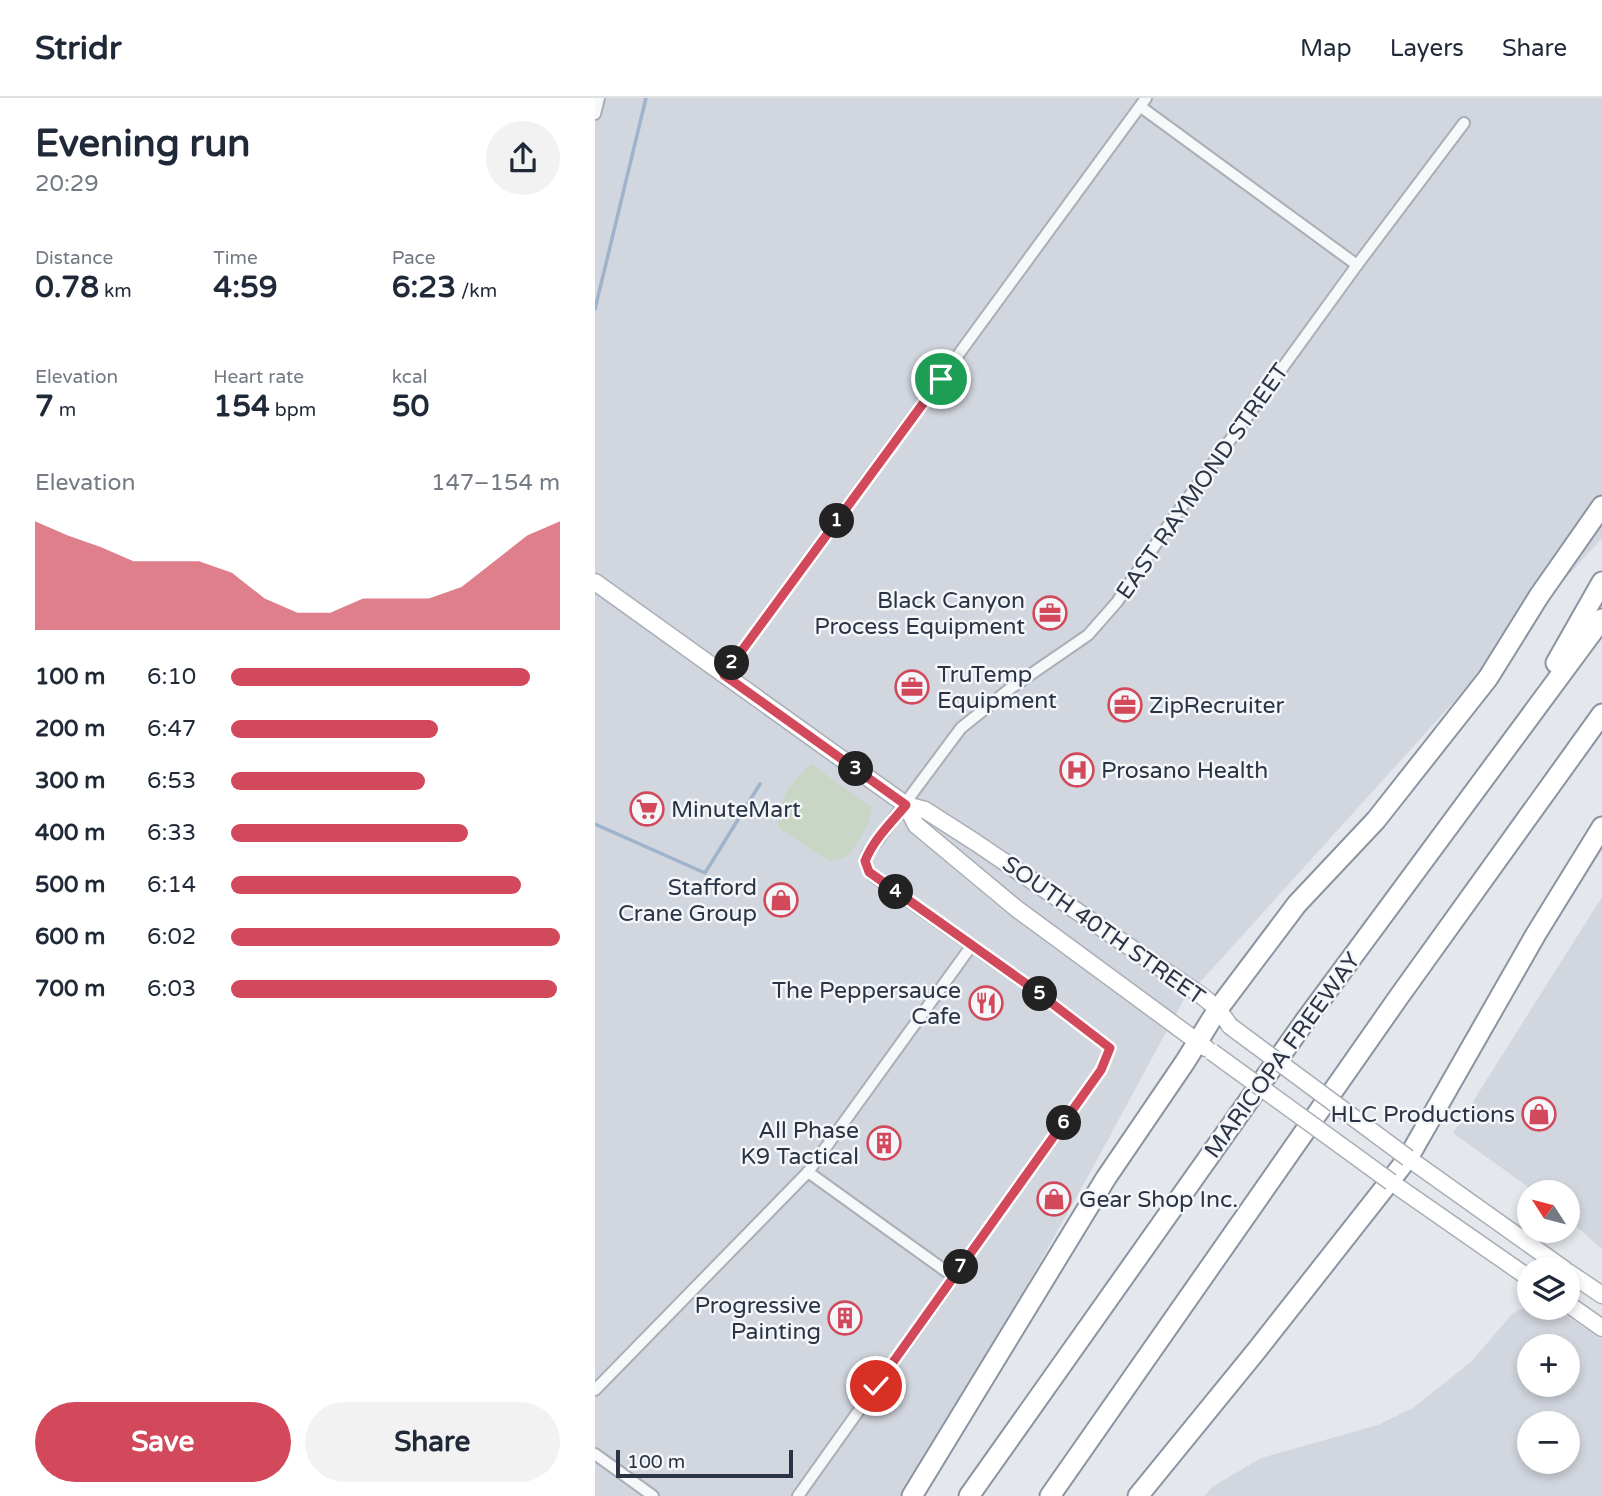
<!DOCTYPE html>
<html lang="en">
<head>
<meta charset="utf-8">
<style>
  body { margin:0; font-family:"Varela Round",sans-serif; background:#f2f2f3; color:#1f2937; height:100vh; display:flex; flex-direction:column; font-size:26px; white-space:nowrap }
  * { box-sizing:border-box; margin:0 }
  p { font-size:23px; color:#747a83 }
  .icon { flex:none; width:38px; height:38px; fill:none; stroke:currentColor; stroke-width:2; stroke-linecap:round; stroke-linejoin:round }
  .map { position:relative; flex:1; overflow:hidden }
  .side { display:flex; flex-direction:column; background:#fff; width:595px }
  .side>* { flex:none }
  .needle { width:46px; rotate:306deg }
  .tools { position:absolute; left:922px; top:1082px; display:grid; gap:14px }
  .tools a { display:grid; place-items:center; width:63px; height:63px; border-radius:50%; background:#fff; box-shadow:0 4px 10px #0003; font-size:35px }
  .scale { position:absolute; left:21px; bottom:18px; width:177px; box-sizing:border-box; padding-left:7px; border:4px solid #2b3445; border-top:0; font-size:19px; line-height:24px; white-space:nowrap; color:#2b3445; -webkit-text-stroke:5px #f4f6f9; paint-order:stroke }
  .pin { position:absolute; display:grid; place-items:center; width:60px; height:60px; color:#fff; margin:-30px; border:4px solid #fff; border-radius:50%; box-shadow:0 2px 7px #0007 }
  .km { position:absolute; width:35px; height:35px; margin:-18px; border-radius:50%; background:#222; color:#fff; font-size:19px; line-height:35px; text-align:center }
  .round { display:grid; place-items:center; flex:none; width:74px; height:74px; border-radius:37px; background:#f2f2f3 }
  .summary { display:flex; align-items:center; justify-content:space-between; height:119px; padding:0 35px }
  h1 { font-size:38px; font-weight:800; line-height:52px }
  .metrics { display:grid; grid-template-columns:repeat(3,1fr); gap:10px; height:119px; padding:7px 35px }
  .metrics div { display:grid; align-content:center }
  .metrics b { font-size:30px; font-weight:800 }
  .metrics small { font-size:19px; font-weight:400 }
  .metrics p { font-size:19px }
  .chart { height:196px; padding:14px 35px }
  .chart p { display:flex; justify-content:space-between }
  .chart svg { width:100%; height:126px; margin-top:7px; fill:#d1495b; opacity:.7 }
  .primary-button { display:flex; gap:14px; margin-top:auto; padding:14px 35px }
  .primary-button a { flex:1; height:80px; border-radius:42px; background:#d1495b; color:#fff; font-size:28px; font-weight:800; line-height:80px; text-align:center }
  .primary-button a+a { background:#f2f2f3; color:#1f2937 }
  ul { padding:0 35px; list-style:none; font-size:23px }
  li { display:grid; grid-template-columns:112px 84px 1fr; align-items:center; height:52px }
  li i { height:18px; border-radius:9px; background:#d1495b }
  header { display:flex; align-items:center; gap:42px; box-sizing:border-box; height:98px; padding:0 35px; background:#fff; border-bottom:2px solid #e0e1e3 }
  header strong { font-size:33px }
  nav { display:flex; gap:38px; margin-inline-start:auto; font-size:24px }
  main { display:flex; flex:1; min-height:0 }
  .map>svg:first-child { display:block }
  .built { fill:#d2d6de; fill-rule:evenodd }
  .green { fill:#c9d6c5 }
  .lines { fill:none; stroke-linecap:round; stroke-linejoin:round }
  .stream { stroke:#9fb4cc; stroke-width:3.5 }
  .minor-casing { stroke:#a9aeb7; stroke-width:14 }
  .secondary-casing { stroke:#a9aeb7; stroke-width:19 }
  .motorway-casing { stroke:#8b94a3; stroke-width:23 }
  .minor { stroke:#f7f8fa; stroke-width:10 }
  .secondary { stroke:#fff; stroke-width:16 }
  .motorway { stroke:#fff; stroke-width:19 }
  .secondary-bridge-casing { stroke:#a9aeb7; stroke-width:19; stroke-linecap:butt }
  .secondary-bridge { stroke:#fff; stroke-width:16 }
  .route-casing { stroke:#fff; stroke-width:14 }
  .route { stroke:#d1495b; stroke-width:9 }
  .labels { text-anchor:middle; stroke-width:5; stroke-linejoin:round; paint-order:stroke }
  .street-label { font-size:23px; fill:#2b3445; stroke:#f4f6f9 }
  .poi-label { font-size:23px; fill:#2b3445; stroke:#f4f6f9; text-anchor:end }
</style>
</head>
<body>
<header>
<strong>Stridr</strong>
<nav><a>Map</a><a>Layers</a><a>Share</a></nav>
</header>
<main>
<section class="side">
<div class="summary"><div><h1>Evening run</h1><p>20:29</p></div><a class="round"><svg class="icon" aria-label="share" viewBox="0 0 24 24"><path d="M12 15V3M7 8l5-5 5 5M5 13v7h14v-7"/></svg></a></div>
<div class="metrics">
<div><p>Distance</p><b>0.78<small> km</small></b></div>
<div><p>Time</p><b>4:59</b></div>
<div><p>Pace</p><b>6:23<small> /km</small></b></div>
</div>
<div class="metrics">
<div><p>Elevation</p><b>7<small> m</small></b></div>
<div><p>Heart rate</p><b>154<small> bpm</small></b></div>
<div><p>kcal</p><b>50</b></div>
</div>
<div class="chart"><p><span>Elevation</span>147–154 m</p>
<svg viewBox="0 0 160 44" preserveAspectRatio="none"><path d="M0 44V6L10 11L20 15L30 20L40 20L50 20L60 24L70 33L80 38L90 38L100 33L110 33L120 33L130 29L140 20L150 11L160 6V44z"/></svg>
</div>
<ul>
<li><b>100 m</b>6:10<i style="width:91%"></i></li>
<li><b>200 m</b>6:47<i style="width:63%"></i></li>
<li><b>300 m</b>6:53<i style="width:59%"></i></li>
<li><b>400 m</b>6:33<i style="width:72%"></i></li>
<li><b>500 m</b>6:14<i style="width:88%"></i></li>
<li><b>600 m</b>6:02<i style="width:100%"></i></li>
<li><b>700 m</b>6:03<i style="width:99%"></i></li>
</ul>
<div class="primary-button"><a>Save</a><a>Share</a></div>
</section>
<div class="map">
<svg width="1007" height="1398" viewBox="0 0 1007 1398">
  <rect width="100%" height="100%" fill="#e4e7ec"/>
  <!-- built -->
  <g class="built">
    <polygon points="0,0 1007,0 1007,440 588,903 491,1082 314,1398 0,1398"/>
    <polygon points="1007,799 1007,1151 973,1121 973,1094 940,1094 858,1035"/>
    <path d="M934,1209h20l8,3 45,29v157h-398l8,-9 49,-29 117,-33 35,-17 58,-46 41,-48 9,-5zM934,1248h39v38h-39zM934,1325h39v38h-39z"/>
  </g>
  <!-- green -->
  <path class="green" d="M216,666l60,43c2,13 -15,41 -25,50 -4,2 -12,3 -17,4l-51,-34c3,-33 9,-39 33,-63z"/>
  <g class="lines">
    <!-- stream -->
    <g class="stream">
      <polyline points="0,211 51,0"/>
      <polyline points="0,726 110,775 165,686"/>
    </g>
    <defs>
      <g id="minor">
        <polyline points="546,9 762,167"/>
        <polyline points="0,16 4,0"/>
        <polyline points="129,577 551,0"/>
        <polyline points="213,1074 359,1179"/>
        <polyline points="0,1292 213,1074 377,847"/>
        <polyline points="0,1356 58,1398"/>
        <polyline points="203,1398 506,972 515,950 433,887 281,780 274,774 270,763 273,755 366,630 416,590 493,537 522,504 575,425 762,167 869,25"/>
      </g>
      <g id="secondary">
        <polyline points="0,484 311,707 330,712 380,744 607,898 623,911 635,928"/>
        <polyline points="311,707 321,727 422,811 611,950"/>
        <polyline points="813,1060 969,1171"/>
        <polyline points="796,1084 934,1180"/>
        <polyline points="973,1174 1007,1197"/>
        <polyline points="973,1206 1007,1230"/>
      </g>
      <g id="motorway">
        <polyline points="961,565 1007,484"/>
        <polyline points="317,1398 511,1080 590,964 623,911 702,806 781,722 893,580 944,498 1007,408"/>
        <polyline points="374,1398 710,923 1007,521"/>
        <polyline points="455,1398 803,900 1007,616"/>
        <polyline points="543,1398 662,1252 813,1060 941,836 1007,729"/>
      </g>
    </defs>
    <!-- minor casing -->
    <use href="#minor" class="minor-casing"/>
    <!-- secondary casing -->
    <use href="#secondary" class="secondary-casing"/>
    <!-- motorway casing -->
    <use href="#motorway" class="motorway-casing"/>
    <!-- minor -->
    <use href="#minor" class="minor"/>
    <!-- secondary -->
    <use href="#secondary" class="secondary"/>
    <!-- motorway -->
    <use href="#motorway" class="motorway"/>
    <defs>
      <g id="secondary-bridge">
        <polyline points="635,928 813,1060"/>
        <polyline points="617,954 796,1084"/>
      </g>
    </defs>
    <!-- secondary-bridge casing -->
    <use href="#secondary-bridge" class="secondary-bridge-casing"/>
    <!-- secondary-bridge -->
    <use href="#secondary-bridge" class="secondary-bridge"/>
  </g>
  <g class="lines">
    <defs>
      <path id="route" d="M281,1288l225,-316 9,-22 -82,-63 -159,-113 -4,-11c9,-22 26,-38 41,-56l-182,-130 217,-296"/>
    </defs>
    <!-- route casing -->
    <use href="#route" class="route-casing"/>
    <!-- route -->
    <use href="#route" class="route"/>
  </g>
  <!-- icons -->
  <defs>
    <symbol id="office-ring" viewBox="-11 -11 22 22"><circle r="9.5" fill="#f4f6f9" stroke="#d1495b" stroke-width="1.5"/><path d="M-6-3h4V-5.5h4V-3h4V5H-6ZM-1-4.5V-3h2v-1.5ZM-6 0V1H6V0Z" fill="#d1495b"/></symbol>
    <symbol id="hospital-ring" viewBox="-11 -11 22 22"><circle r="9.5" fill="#f4f6f9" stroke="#d1495b" stroke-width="1.5"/><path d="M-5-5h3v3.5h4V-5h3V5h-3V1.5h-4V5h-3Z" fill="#d1495b"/></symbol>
    <symbol id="supermarket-ring" viewBox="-11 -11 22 22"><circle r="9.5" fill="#f4f6f9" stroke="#d1495b" stroke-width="1.5"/><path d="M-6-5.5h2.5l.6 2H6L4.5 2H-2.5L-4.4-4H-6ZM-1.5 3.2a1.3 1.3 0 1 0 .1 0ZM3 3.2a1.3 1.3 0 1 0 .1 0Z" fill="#d1495b"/></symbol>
    <symbol id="shop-ring" viewBox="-11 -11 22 22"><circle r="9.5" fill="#f4f6f9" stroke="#d1495b" stroke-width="1.5"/><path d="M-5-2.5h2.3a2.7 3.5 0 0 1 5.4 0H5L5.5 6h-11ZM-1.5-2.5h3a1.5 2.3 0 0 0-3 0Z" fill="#d1495b"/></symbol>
    <symbol id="restaurant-ring" viewBox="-11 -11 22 22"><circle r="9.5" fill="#f4f6f9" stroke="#d1495b" stroke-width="1.5"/><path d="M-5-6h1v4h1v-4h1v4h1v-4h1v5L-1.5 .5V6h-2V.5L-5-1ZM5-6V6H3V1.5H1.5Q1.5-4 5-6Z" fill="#d1495b"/></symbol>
    <symbol id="building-ring" viewBox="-11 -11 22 22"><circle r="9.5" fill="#f4f6f9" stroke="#d1495b" stroke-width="1.5"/><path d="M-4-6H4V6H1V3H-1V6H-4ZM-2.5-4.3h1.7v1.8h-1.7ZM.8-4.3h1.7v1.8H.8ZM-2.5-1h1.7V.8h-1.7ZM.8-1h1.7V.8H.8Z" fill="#d1495b"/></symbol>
  </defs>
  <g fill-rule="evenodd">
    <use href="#office-ring" x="436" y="496" width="38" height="38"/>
    <use href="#office-ring" x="298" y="570" width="38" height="38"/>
    <use href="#office-ring" x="511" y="588" width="38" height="38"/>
    <use href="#hospital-ring" x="463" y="653" width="38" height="38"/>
    <use href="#supermarket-ring" x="33" y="692" width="38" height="38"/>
    <use href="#shop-ring" x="167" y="783" width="38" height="38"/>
    <use href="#restaurant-ring" x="372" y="886" width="38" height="38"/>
    <use href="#shop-ring" x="925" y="997" width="38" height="38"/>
    <use href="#building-ring" x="270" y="1026" width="38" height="38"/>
    <use href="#shop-ring" x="440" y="1082" width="38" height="38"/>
    <use href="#building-ring" x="231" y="1201" width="38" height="38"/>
  </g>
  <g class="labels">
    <!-- street labels -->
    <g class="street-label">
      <text transform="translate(607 383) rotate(-55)" y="8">EAST RAYMOND STREET</text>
      <text transform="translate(509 832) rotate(35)" y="8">SOUTH 40TH STREET</text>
      <text transform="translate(687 957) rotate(-54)" y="8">MARICOPA FREEWAY</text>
    </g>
    <!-- poi labels -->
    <g class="poi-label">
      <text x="430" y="510">Black Canyon<tspan x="430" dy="26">Process Equipment</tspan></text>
      <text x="342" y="584" text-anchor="start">TruTemp<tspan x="342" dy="26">Equipment</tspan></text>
      <text x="554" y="615" text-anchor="start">ZipRecruiter</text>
      <text x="506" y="680" text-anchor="start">Prosano Health</text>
      <text x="76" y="719" text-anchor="start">MinuteMart</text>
      <text x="162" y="797">Stafford<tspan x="162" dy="26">Crane Group</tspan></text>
      <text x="366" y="900">The Peppersauce<tspan x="366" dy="26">Cafe</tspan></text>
      <text x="920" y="1024">HLC Productions</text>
      <text x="264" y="1040">All Phase<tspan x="264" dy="26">K9 Tactical</tspan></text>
      <text x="484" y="1109" text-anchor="start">Gear Shop Inc.</text>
      <text x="226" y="1215">Progressive<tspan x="226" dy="26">Painting</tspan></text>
    </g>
  </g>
</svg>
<div class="tools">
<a><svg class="needle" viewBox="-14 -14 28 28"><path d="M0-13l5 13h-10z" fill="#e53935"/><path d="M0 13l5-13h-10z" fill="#747a83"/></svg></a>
<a><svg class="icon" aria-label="layers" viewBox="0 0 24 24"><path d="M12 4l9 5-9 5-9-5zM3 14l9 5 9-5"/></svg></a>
<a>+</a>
<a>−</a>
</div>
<div class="scale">100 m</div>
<div class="pin" style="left:346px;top:281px;background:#1e9e55"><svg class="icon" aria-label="arrive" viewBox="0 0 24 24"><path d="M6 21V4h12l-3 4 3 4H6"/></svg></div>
<div class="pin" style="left:281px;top:1288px;background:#d93025"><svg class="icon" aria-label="check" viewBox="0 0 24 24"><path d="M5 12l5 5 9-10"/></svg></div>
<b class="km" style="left:242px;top:423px">1</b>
<b class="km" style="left:137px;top:565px">2</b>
<b class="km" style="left:261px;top:671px">3</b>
<b class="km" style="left:301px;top:794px">4</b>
<b class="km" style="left:445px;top:896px">5</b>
<b class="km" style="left:469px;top:1025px">6</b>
<b class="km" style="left:366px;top:1169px">7</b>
</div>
</main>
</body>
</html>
